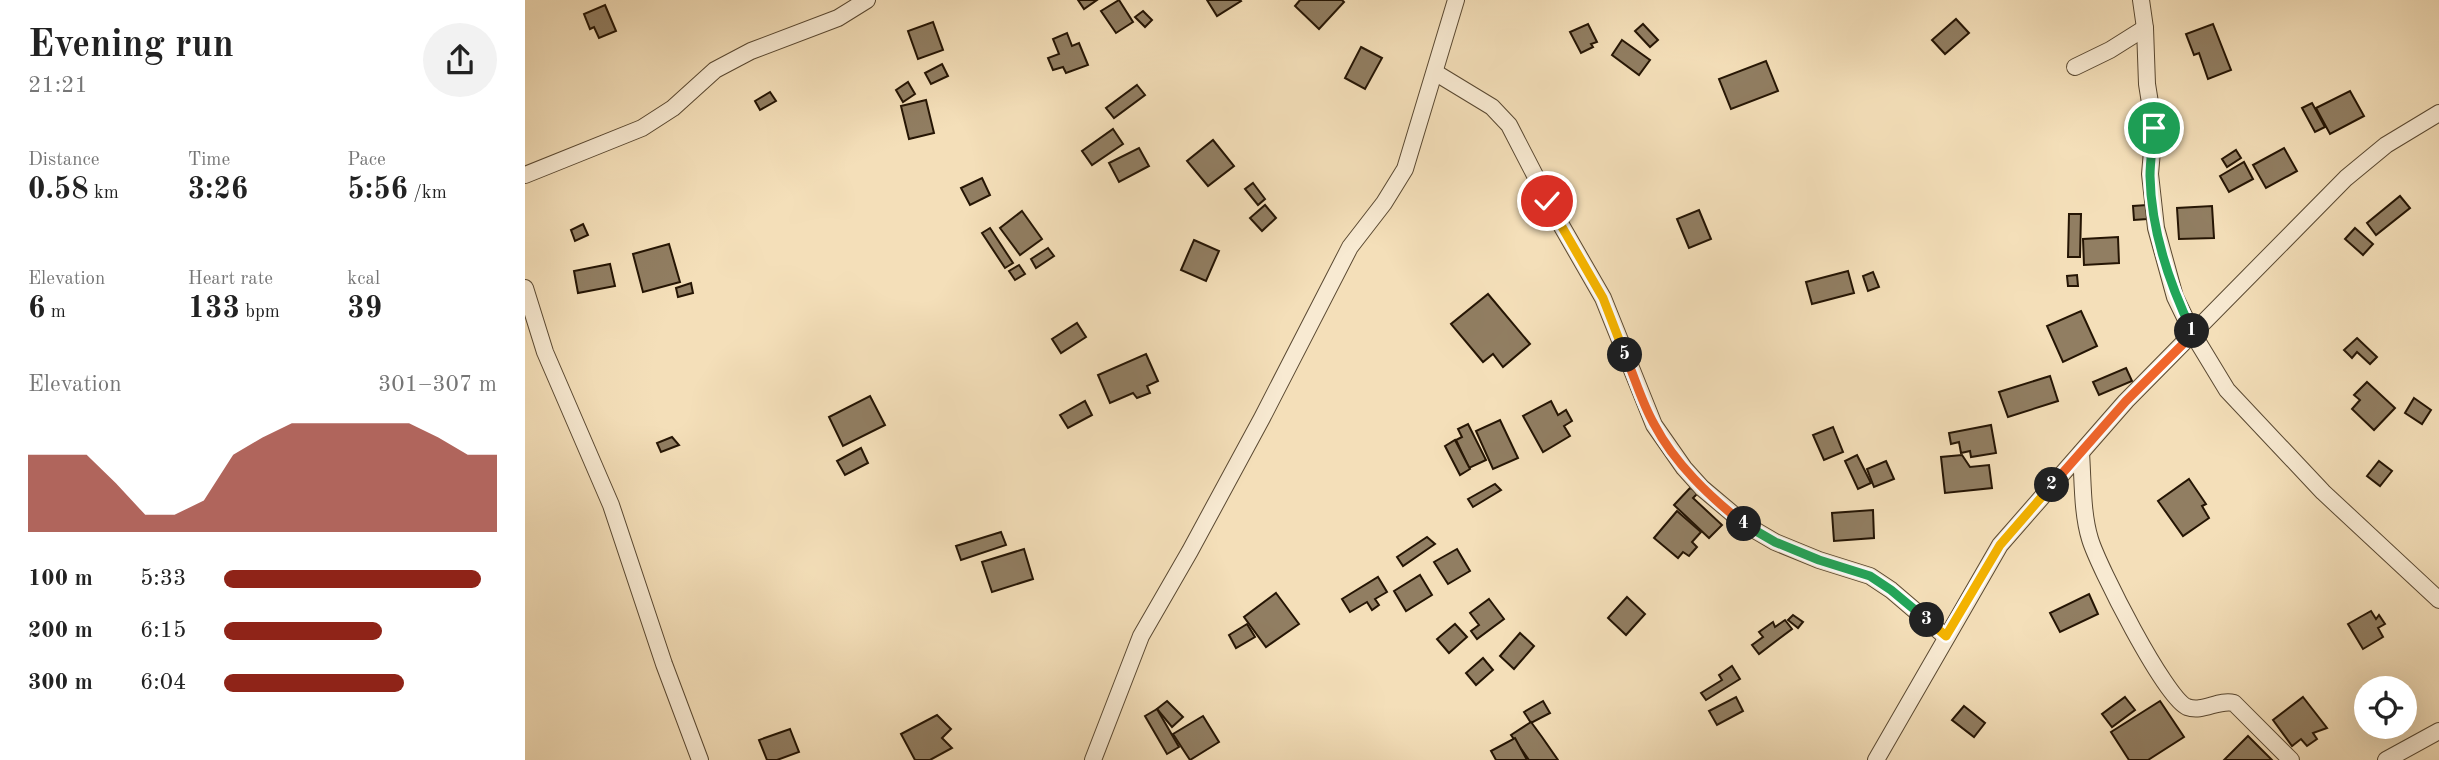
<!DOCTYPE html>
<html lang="en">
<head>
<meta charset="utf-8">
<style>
  body { margin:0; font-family:"Old Standard TT",serif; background:#f2f2f2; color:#222; height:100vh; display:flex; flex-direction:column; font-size:26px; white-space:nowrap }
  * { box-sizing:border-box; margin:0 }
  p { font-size:23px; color:#767676 }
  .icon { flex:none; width:38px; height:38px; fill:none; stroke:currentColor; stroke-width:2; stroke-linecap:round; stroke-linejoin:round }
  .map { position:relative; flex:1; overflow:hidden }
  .sheet { display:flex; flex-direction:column; background:#fff; width:525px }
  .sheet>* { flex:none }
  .controls { position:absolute; left:1829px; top:676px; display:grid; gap:14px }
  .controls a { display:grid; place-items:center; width:63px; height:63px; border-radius:50%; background:#fff; box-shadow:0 7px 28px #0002; font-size:35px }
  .pin { position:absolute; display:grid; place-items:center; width:60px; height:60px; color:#fff; margin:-30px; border:4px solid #fff; border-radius:50%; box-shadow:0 2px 7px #0007 }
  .km { position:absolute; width:35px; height:35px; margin:-18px; border-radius:50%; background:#222; color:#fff; font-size:19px; line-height:35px; text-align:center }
  .round { display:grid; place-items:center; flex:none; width:74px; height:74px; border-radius:37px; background:#f2f2f2 }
  .headline { display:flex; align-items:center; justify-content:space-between; height:119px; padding:0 28px }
  h1 { font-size:38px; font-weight:700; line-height:52px }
  .stats { display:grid; grid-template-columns:repeat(3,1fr); gap:10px; height:119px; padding:7px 28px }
  .stats div { display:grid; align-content:center }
  .stats b { font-size:30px; font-weight:700 }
  .stats small { font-size:19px; font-weight:400 }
  .stats p { font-size:19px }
  .chart { height:196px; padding:14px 28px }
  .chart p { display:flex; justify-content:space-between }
  .chart svg { width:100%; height:126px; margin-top:7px; fill:#8f2418; opacity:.7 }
  ul { padding:0 28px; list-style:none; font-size:23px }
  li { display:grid; grid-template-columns:112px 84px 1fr; align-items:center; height:52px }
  li i { height:18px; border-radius:9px; background:#8f2418 }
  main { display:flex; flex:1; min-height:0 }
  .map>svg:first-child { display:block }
  .building { fill:#917e62; stroke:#251504; stroke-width:2 }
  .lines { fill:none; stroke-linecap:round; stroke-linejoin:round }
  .street-casing { stroke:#594831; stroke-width:18 }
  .street { stroke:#f8ead2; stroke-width:16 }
  .split-1-casing { stroke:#fff; stroke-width:14 }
  .split-2-casing { stroke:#fff; stroke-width:14 }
  .split-3-casing { stroke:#fff; stroke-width:14 }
  .split-4-casing { stroke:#fff; stroke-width:14 }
  .split-5-casing { stroke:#fff; stroke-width:14 }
  .split-6-casing { stroke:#fff; stroke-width:14 }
  .split-1 { stroke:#22a559; stroke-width:9 }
  .split-2 { stroke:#f0652b; stroke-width:9 }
  .split-3 { stroke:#f5b400; stroke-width:9 }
  .split-4 { stroke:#22a559; stroke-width:9 }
  .split-5 { stroke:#f0652b; stroke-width:9 }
  .split-6 { stroke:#f5b400; stroke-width:9 }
</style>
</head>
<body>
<main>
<section class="sheet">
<div class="headline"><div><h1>Evening run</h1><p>21:21</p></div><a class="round"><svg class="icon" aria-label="share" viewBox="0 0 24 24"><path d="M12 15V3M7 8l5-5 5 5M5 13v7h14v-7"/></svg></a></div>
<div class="stats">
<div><p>Distance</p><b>0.58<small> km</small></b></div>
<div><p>Time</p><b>3:26</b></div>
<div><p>Pace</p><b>5:56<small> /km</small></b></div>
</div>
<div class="stats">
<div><p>Elevation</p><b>6<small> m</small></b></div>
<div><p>Heart rate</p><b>133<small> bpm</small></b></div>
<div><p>kcal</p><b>39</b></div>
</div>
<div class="chart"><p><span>Elevation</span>301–307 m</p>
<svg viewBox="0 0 160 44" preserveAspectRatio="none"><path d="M0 44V17L10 17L20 17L30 27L40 38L50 38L60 33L70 17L80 11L90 6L100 6L110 6L120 6L130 6L140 11L150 17L160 17V44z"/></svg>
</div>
<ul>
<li><b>100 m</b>5:33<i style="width:94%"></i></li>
<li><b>200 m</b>6:15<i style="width:58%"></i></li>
<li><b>300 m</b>6:04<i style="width:66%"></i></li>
</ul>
</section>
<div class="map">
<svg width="1914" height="760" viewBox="0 0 1914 760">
  <rect width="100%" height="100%" fill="#f4dfb9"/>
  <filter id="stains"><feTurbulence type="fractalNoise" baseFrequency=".00286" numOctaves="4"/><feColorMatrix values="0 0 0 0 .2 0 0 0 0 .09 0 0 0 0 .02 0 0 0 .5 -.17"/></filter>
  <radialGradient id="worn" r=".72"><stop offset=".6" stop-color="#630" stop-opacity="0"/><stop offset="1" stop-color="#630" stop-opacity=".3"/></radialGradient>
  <!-- building -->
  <g class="building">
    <polygon points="553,0 572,0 559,9"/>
    <polygon points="594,0 608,22 591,33 576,11"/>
    <polygon points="682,0 715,0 716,1 692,16"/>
    <polygon points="775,0 817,0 819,2 794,29 770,6"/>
    <polygon points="80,5 91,31 74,38 69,27 65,29 59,14"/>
    <polygon points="618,11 627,20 620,27 610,17"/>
    <polygon points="1431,19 1444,33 1420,54 1407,40"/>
    <polygon points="408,22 418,50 393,59 383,31"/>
    <polygon points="1063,24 1072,42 1066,44 1068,47 1056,53 1045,32"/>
    <polygon points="1118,24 1133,40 1125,47 1110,31"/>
    <polygon points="1688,24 1706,70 1683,79 1674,53 1669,55 1661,34"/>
    <polygon points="542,33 547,46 554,43 563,65 541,73 538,67 528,70 523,58 534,54 528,39"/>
    <polygon points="1097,40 1125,60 1114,75 1087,55"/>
    <polygon points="836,47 857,58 840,89 820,78"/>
    <polygon points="1241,61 1253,91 1206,109 1194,79"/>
    <polygon points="417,64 423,76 406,84 400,73"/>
    <polygon points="383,82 390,94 378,102 371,90"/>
    <polygon points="612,85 620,95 589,118 581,108"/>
    <polygon points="1825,91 1839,116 1805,134 1791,108"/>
    <polygon points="245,92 251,101 235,110 230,101"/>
    <polygon points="401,100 409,133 384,139 376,106"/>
    <polygon points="1787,103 1800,127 1790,132 1777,108"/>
    <polygon points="588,129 598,144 567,165 557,151"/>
    <polygon points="688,140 709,166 683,186 662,161"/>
    <polygon points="614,148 624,166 594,182 584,163"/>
    <polygon points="1759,148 1772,171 1741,188 1728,165"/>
    <polygon points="1711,150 1716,158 1702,167 1697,159"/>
    <polygon points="1719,162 1728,179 1704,192 1695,176"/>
    <polygon points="457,178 465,195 445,205 436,188"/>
    <polygon points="728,183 740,199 733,205 720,189"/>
    <polygon points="1875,196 1885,208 1851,235 1842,223"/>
    <polygon points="740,205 751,218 737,231 725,218"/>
    <polygon points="1622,205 1622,219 1609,220 1608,206"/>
    <polygon points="1687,206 1689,238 1654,239 1652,208"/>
    <polygon points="1174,210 1186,239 1164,248 1152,219"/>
    <polygon points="497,211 517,239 495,255 475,228"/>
    <polygon points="1544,214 1556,214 1555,257 1543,257"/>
    <polygon points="58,224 63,235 50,241 46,230"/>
    <polygon points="465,228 488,263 480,268 457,233"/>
    <polygon points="1830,228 1848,244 1838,255 1820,239"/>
    <polygon points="1593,237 1594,263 1559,265 1558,239"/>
    <polygon points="669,240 694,251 681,281 656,270"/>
    <polygon points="144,244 155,282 118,292 108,254"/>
    <polygon points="523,248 529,256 511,268 506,259"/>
    <polygon points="85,264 90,286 53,293 49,271"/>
    <polygon points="494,265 500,274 490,280 484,271"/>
    <polygon points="1323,271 1329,293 1287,304 1281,282"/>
    <polygon points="1348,272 1354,287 1343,291 1338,276"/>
    <polygon points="1552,275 1553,286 1543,286 1542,276"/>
    <polygon points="166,283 168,293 153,297 151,288"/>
    <polygon points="963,294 1005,344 978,367 968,354 958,362 926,324"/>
    <polygon points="1556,311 1572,346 1538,362 1522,326"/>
    <polygon points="552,323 561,337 536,353 527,339"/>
    <polygon points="1832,338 1852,357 1845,364 1832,352 1827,358 1819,350"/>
    <polygon points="621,354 633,381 622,386 625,393 612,398 608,393 585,403 573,375"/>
    <polygon points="1601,368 1607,381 1574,395 1568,382"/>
    <polygon points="1525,376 1533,401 1483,417 1474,392"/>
    <polygon points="1842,382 1870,408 1849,430 1827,409 1835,400 1829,395"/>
    <polygon points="345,396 360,425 318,446 304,417"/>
    <polygon points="1889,398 1906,410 1897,424 1880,413"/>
    <polygon points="560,401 567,415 543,428 535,415"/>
    <polygon points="1026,401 1033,415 1041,410 1047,421 1039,426 1045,436 1018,452 998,416"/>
    <polygon points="975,420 993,458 968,469 951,431"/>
    <polygon points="943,424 961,460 944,468 931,440 937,437 933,429"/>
    <polygon points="1466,425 1471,453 1446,457 1445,451 1436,453 1434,442 1426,444 1424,433"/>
    <polygon points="1308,427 1318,452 1299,460 1288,435"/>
    <polygon points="147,437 154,445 136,452 132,443"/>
    <polygon points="930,440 945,469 935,475 920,446"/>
    <polygon points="336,448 343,463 320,475 312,461"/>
    <polygon points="1332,455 1346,483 1333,489 1320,461"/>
    <polygon points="1437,455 1445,467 1464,465 1467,488 1420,493 1416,457"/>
    <polygon points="1361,461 1369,479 1349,487 1342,469"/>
    <polygon points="1854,461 1867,471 1855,486 1842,476"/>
    <polygon points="1664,479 1681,504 1677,506 1684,518 1658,536 1633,501"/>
    <polygon points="970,484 976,490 948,507 943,499"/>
    <polygon points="1165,488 1174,492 1168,498 1197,525 1184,538 1149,505"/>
    <polygon points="1348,510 1349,538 1309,541 1307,513"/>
    <polygon points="1152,511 1176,532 1167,542 1172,547 1164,556 1158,552 1153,558 1129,538"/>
    <polygon points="476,532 481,545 436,560 431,546"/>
    <polygon points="902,537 910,544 878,566 872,557"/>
    <polygon points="499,549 508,579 467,592 457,562"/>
    <polygon points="932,549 945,571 923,584 909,562"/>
    <polygon points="895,575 907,595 881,611 869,591"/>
    <polygon points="853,577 862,592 850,599 854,605 847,610 842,602 825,612 817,599"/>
    <polygon points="751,593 774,624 741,647 719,617"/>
    <polygon points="1564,594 1573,614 1535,632 1525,613"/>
    <polygon points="1102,597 1120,614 1101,635 1083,618"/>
    <polygon points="964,599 979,619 952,639 946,631 954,625 945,613"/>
    <polygon points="1846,611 1851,619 1854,615 1860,624 1853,628 1858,637 1838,649 1823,624"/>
    <polygon points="1268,615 1278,622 1273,628 1263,620"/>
    <polygon points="1260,620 1267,629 1234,654 1227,645 1238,637 1234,632 1248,622 1250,627"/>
    <polygon points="722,624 730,637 711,648 704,635"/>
    <polygon points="930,624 942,637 924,653 912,639"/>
    <polygon points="995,633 1009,646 989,669 975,656"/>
    <polygon points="958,658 968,670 951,685 941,673"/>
    <polygon points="1207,666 1215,679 1181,700 1176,693 1197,680 1194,675"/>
    <polygon points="1211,697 1218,711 1192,725 1184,711"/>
    <polygon points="1600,697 1610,710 1587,727 1577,714"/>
    <polygon points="1778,697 1802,728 1788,733 1792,739 1782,746 1776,739 1767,746 1748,720"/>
    <polygon points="642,701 658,717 647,727 632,709"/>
    <polygon points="1018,701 1025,713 1006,723 999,712"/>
    <polygon points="1635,701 1659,737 1623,760 1604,760 1586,732"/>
    <polygon points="1439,706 1460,723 1449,737 1427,720"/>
    <polygon points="632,709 654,747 642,754 620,716"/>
    <polygon points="412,715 426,729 417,738 427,748 405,760 390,760 376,734"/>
    <polygon points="678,716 694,742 665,760 648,734"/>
    <polygon points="1006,722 1017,737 1033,760 1004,760 986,735"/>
    <polygon points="265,729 274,752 252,760 242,760 234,740"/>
    <polygon points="1723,736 1747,760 1699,760"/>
    <polygon points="990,738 1002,760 971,760 966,751"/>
  </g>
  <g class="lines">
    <defs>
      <g id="street">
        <polyline points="1616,0 1620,28 1622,84 1629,128 1625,174 1631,228 1650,297 1668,334 1702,390 1798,492 1914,600"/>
        <polyline points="1550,67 1585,50 1620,28"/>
        <polyline points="911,73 967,107 984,125 1032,218 1078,298 1129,425 1159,468 1177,488 1221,525 1250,542 1294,560 1345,576 1366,590 1421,637"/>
        <polyline points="0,175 117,128 148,108 190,70 226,51 313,18 342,0"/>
        <polyline points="0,288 20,352 86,505 139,664 175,760"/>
        <path d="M1556,453c2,28 1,60 9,86 8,27 75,159 97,168 16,6 31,-8 47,-4l57,57"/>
        <polyline points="568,760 616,636 665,551 737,418 825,247 859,203 880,169 931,0"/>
        <polyline points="1351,760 1475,545 1601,401 1821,178 1861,145 1914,113"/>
        <polyline points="1861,760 1914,731"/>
      </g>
    </defs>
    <!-- street casing -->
    <use href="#street" class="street-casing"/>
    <!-- street -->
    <use href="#street" class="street"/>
  </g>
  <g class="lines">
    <defs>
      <path id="split-1" d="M1629,128c-1,16 -4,32 -4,48 1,53 19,107 42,155"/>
      <polyline id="split-2" points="1527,485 1601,401 1668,334 1667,331"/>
      <polyline id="split-3" points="1402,620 1421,636 1475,545 1527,485"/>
      <polyline id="split-4" points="1219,524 1250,542 1294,560 1345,576 1366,590 1402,620"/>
      <path id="split-5" d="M1100,355c10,23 17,48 29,69 21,40 55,72 90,100"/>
      <polyline id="split-6" points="1022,201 1078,298 1100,355"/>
    </defs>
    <!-- split-1 casing -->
    <use href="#split-1" class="split-1-casing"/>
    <!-- split-2 casing -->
    <use href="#split-2" class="split-2-casing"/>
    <!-- split-3 casing -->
    <use href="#split-3" class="split-3-casing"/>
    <!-- split-4 casing -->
    <use href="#split-4" class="split-4-casing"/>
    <!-- split-5 casing -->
    <use href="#split-5" class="split-5-casing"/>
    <!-- split-6 casing -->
    <use href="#split-6" class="split-6-casing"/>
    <!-- split-1 -->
    <use href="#split-1" class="split-1"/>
    <!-- split-2 -->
    <use href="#split-2" class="split-2"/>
    <!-- split-3 -->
    <use href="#split-3" class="split-3"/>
    <!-- split-4 -->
    <use href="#split-4" class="split-4"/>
    <!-- split-5 -->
    <use href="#split-5" class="split-5"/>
    <!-- split-6 -->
    <use href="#split-6" class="split-6"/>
  </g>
  <rect width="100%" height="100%" filter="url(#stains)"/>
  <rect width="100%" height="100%" fill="url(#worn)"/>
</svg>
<div class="controls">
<a><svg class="icon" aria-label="locate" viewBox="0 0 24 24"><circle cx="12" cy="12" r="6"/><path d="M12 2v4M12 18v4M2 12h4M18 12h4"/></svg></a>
</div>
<div class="pin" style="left:1629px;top:128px;background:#1e9e55"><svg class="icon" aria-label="arrive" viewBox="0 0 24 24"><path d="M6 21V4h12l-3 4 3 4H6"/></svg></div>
<div class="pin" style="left:1022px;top:201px;background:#d93025"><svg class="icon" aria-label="check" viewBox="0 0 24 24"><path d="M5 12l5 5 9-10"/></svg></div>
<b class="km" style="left:1667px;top:331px">1</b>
<b class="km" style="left:1527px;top:485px">2</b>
<b class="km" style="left:1402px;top:620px">3</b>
<b class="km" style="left:1219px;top:524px">4</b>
<b class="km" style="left:1100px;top:355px">5</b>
</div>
</main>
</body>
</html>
